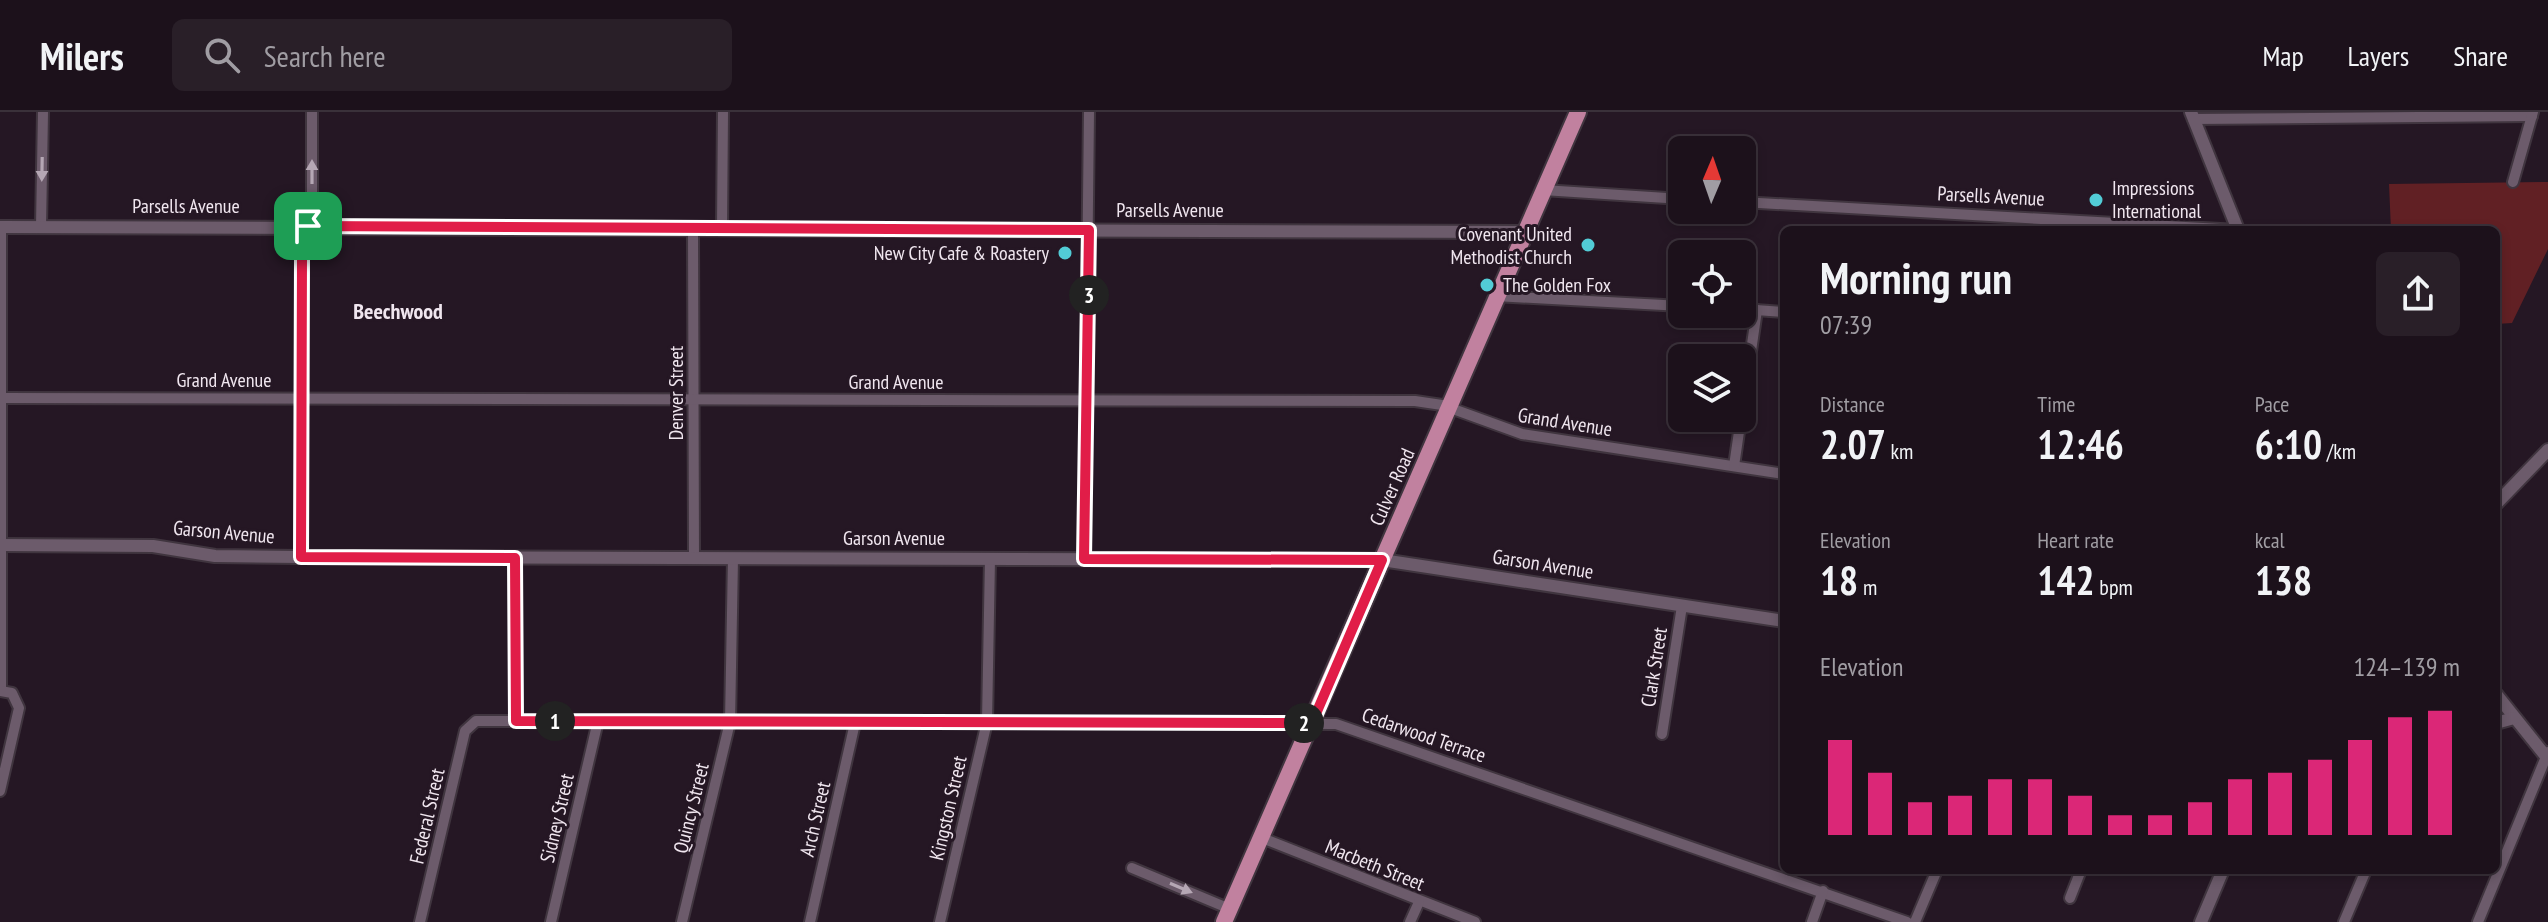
<!DOCTYPE html>
<html lang="en">
<head>
<meta charset="utf-8">
<style>
  body { margin:0; font-family:"PT Sans Narrow",sans-serif; background:#291f28; color:#f1f3f6; height:100vh; display:flex; flex-direction:column; font-size:30px; white-space:nowrap }
  * { box-sizing:border-box; margin:0 }
  p { font-size:26px; color:#a09da3 }
  .icon { flex:none; width:44px; height:44px; fill:none; stroke:currentColor; stroke-width:2; stroke-linecap:round; stroke-linejoin:round }
  .map { position:relative; flex:1; overflow:hidden }
  .details { position:absolute; left:1780px; top:114px; width:720px; height:648px; display:flex; flex-direction:column; background:#1c111b; border-radius:12px; box-shadow:0 4px 12px #0003,0 0 0 2px #3a313a }
  .details>* { flex:none }
  .needle { width:52px; rotate:2deg }
  .tools { position:absolute; left:1668px; top:24px; display:grid; gap:16px }
  .tools a { display:grid; place-items:center; width:88px; height:88px; border-radius:12px; background:#1c111b; box-shadow:0 4px 12px #0003,0 0 0 2px #3a313a; font-size:40px }
  .pin { position:absolute; display:grid; place-items:center; width:68px; height:68px; color:#fff; margin:-34px; border-radius:16px; box-shadow:0 4px 12px #0006 }
  .km { position:absolute; width:40px; height:40px; margin:-20px; border-radius:50%; background:#222; color:#fff; font-size:22px; line-height:40px; text-align:center }
  .round { display:grid; place-items:center; flex:none; width:84px; height:84px; border-radius:12px; background:#291f28 }
  .head { display:flex; align-items:center; justify-content:space-between; height:136px; padding:0 40px }
  h1 { font-size:44px; font-weight:700; line-height:60px }
  .figures { display:grid; grid-template-columns:repeat(3,1fr); gap:12px; height:136px; padding:8px 40px }
  .figures div { display:grid; align-content:center }
  .figures b { font-size:40px; font-weight:700 }
  .figures small { font-size:22px; font-weight:400 }
  .figures p { font-size:22px }
  .chart { height:224px; padding:16px 40px }
  .chart p { display:flex; justify-content:space-between }
  .chart svg { width:100%; height:144px; margin-top:8px; stroke:#db2777; stroke-width:6 }
  header { display:flex; align-items:center; gap:48px; box-sizing:border-box; height:112px; padding:0 40px; background:#1c111b; border-bottom:2px solid #3a313a }
  header strong { font-size:38px }
  nav { display:flex; gap:44px; margin-inline-start:auto; font-size:28px }
  .search { width:560px; height:72px; background:#291f28; display:flex; align-items:center; gap:20px; box-sizing:border-box; padding:0 28px; border-radius:12px; color:#a09da3; font-size:30px }
  .map>svg:first-child { display:block }
  .green { fill:#612024 }
  .lines { fill:none; stroke-linecap:round; stroke-linejoin:round }
  .minor-casing { stroke:#40353f; stroke-width:14 }
  .tertiary-casing { stroke:#40353f; stroke-width:16 }
  .primary-casing { stroke:#40353f; stroke-width:20 }
  .minor { stroke:#6c5b6b; stroke-width:10 }
  .tertiary { stroke:#6c5b6b; stroke-width:12 }
  .primary { stroke:#c1819f; stroke-width:16 }
  .oneway { fill:#b5a7b4 }
  .route-casing { stroke:#fff; stroke-width:16 }
  .route { stroke:#e11d48; stroke-width:10 }
  .poi-dot { fill:#52ccd6; stroke:#251724; stroke-width:3 }
  .labels { text-anchor:middle; stroke-width:6; stroke-linejoin:round; paint-order:stroke }
  .poi-label { font-size:20px; fill:#f0e6ef; stroke:#251724; text-anchor:start }
  .street-label { font-size:20px; fill:#f0e6ef; stroke:#251724 }
  .neighbourhood-label { font-size:22px; font-weight:bold; fill:#f0e6ef; stroke:#251724 }
</style>
</head>
<body>
<header>
<strong>Milers</strong>
<div class="search"><svg class="icon" aria-label="search" viewBox="0 0 24 24"><circle cx="10" cy="10" r="6"/><path d="M15 15l6 6"/></svg>Search here</div>
<nav><a>Map</a><a>Layers</a><a>Share</a></nav>
</header>
<div class="map">
<svg width="2548" height="810" viewBox="0 0 2548 810">
  <rect width="100%" height="100%" fill="#251724"/>
  <!-- green -->
  <polygon class="green" points="2548,70 2548,137 2512,211 2496,212 2496,118 2391,118 2389,72"/>
  <g class="lines">
    <defs>
      <g id="minor">
        <polyline points="2193,7 2532,4"/>
        <polyline points="2513,70 2533,0"/>
        <polyline points="1543,78 1682,87"/>
        <polyline points="1742,90 2238,118"/>
        <polyline points="1,115 1,579"/>
        <polyline points="41,115 43,0"/>
        <polyline points="693,116 694,446"/>
        <polyline points="722,116 723,0"/>
        <polyline points="1495,184 1682,194"/>
        <polyline points="1742,197 1784,200"/>
        <polyline points="0,286 1415,289 1442,293 1522,322 1784,362"/>
        <polyline points="1742,301 1757,198"/>
        <polyline points="1734,354 1741,306"/>
        <polyline points="301,445 302,147 312,82 312,0"/>
        <polyline points="515,446 516,609"/>
        <polyline points="1084,447 1089,0"/>
        <polyline points="0,579 12,581 19,596 0,679"/>
        <polyline points="1662,622 1682,494"/>
        <polyline points="1262,726 1475,810"/>
        <polyline points="1132,756 1230,797"/>
        <polyline points="2070,786 2081,758"/>
        <polyline points="420,810 465,619 476,609 1336,612 1907,810"/>
        <polyline points="551,810 598,609"/>
        <polyline points="682,810 730,610 733,446"/>
        <polyline points="810,810 855,611"/>
        <polyline points="940,810 987,610 990,446"/>
        <polyline points="1410,810 1419,790"/>
        <polyline points="1812,810 1823,779"/>
        <polyline points="1915,810 1937,758"/>
        <polyline points="2344,810 2366,758"/>
        <polyline points="2478,810 2548,640"/>
      </g>
      <g id="tertiary">
        <polyline points="2191,0 2238,118"/>
        <polyline points="0,115 1525,120"/>
        <polyline points="2496,392 2548,338"/>
        <polyline points="0,433 153,434 215,444 301,445 1382,448 1784,509"/>
        <polyline points="2496,582 2548,647"/>
        <polyline points="2496,611 2514,606"/>
        <polyline points="2201,810 2223,758"/>
      </g>
      <polyline id="primary" points="1224,810 1578,0"/>
    </defs>
    <!-- minor casing -->
    <use href="#minor" class="minor-casing"/>
    <!-- tertiary casing -->
    <use href="#tertiary" class="tertiary-casing"/>
    <!-- primary casing -->
    <use href="#primary" class="primary-casing"/>
    <!-- minor -->
    <use href="#minor" class="minor"/>
    <!-- tertiary -->
    <use href="#tertiary" class="tertiary"/>
    <!-- primary -->
    <use href="#primary" class="primary"/>
  </g>
  <!-- one-way arrows -->
  <defs><path id="oneway-solid" d="M-6-.8H1V-3.2L6.5 0L1 3.2V.8H-6Z" transform="scale(2)"/></defs>
  <g class="oneway">
    <use href="#oneway-solid" transform="translate(42 57) rotate(91)"/>
    <use href="#oneway-solid" transform="translate(312 60) rotate(-90)"/>
    <use href="#oneway-solid" transform="translate(1181 776) rotate(23)"/>
  </g>
  <g class="lines">
    <defs>
      <polygon id="route" points="308,114 1089,118 1084,447 1382,448 1312,611 516,609 515,446 301,445 302,147"/>
    </defs>
    <!-- route casing -->
    <use href="#route" class="route-casing"/>
    <!-- route -->
    <use href="#route" class="route"/>
  </g>
  <!-- markers -->
  <g class="poi-dot">
    <circle cx="2096" cy="88" r="8"/>
    <circle cx="1588" cy="133" r="8"/>
    <circle cx="1065" cy="141" r="8"/>
    <circle cx="1487" cy="173" r="8"/>
  </g>
  <g class="labels">
    <!-- poi labels -->
    <g class="poi-label">
      <text x="2112" y="83">Impressions<tspan x="2112" dy="23">International</tspan></text>
      <text x="1572" y="129" text-anchor="end">Covenant United<tspan x="1572" dy="23">Methodist Church</tspan></text>
      <text x="1049" y="148" text-anchor="end">New City Cafe &amp; Roastery</text>
      <text x="1503" y="180">The Golden Fox</text>
    </g>
    <!-- street labels -->
    <g class="street-label">
      <text transform="translate(1991 84) rotate(3)" y="7">Parsells Avenue</text>
      <text x="186" y="101">Parsells Avenue</text>
      <text x="1170" y="105">Parsells Avenue</text>
      <text x="224" y="275">Grand Avenue</text>
      <text x="896" y="277">Grand Avenue</text>
      <text transform="translate(676 281) rotate(-90)" y="7">Denver Street</text>
      <text transform="translate(1565 310) rotate(9)" y="7">Grand Avenue</text>
      <text transform="translate(1392 375) rotate(-66)" y="7">Culver Road</text>
      <text transform="translate(224 420) rotate(5)" y="7">Garson Avenue</text>
      <text x="894" y="433">Garson Avenue</text>
      <text transform="translate(1543 452) rotate(9)" y="7">Garson Avenue</text>
      <text transform="translate(1654 555) rotate(-81)" y="7">Clark Street</text>
      <text transform="translate(1424 623) rotate(19)" y="7">Cedarwood Terrace</text>
      <text transform="translate(691 696) rotate(-76)" y="7">Quincy Street</text>
      <text transform="translate(948 696) rotate(-77)" y="7">Kingston Street</text>
      <text transform="translate(427 704) rotate(-77)" y="7">Federal Street</text>
      <text transform="translate(557 706) rotate(-77)" y="7">Sidney Street</text>
      <text transform="translate(815 707) rotate(-77)" y="7">Arch Street</text>
      <text transform="translate(1375 753) rotate(22)" y="7">Macbeth Street</text>
    </g>
    <!-- neighbourhood labels -->
    <g class="neighbourhood-label">
      <text x="398" y="207">Beechwood</text>
    </g>
  </g>
</svg>
<div class="tools">
<a><svg class="needle" viewBox="-14 -14 28 28"><path d="M0-13l5 13h-10z" fill="#e53935"/><path d="M0 13l5-13h-10z" fill="#a09da3"/></svg></a>
<a><svg class="icon" aria-label="locate" viewBox="0 0 24 24"><circle cx="12" cy="12" r="6"/><path d="M12 2v4M12 18v4M2 12h4M18 12h4"/></svg></a>
<a><svg class="icon" aria-label="layers" viewBox="0 0 24 24"><path d="M12 4l9 5-9 5-9-5zM3 14l9 5 9-5"/></svg></a>
</div>
<div class="pin" style="left:308px;top:114px;background:#1e9e55"><svg class="icon" aria-label="arrive" viewBox="0 0 24 24"><path d="M6 21V4h12l-3 4 3 4H6"/></svg></div>
<b class="km" style="left:555px;top:609px">1</b>
<b class="km" style="left:1304px;top:611px">2</b>
<b class="km" style="left:1089px;top:183px">3</b>
<section class="details">
<div class="head"><div><h1>Morning run</h1><p>07:39</p></div><a class="round"><svg class="icon" aria-label="share" viewBox="0 0 24 24"><path d="M12 15V3M7 8l5-5 5 5M5 13v7h14v-7"/></svg></a></div>
<div class="figures">
<div><p>Distance</p><b>2.07<small> km</small></b></div>
<div><p>Time</p><b>12:46</b></div>
<div><p>Pace</p><b>6:10<small> /km</small></b></div>
</div>
<div class="figures">
<div><p>Elevation</p><b>18<small> m</small></b></div>
<div><p>Heart rate</p><b>142<small> bpm</small></b></div>
<div><p>kcal</p><b>138</b></div>
</div>
<div class="chart"><p><span>Elevation</span>124–139 m</p>
<svg viewBox="0 0 160 44" preserveAspectRatio="none"><path d="M5 44V15M15 44V25M25 44V34M35 44V32M45 44V27M55 44V27M65 44V32M75 44V38M85 44V38M95 44V34M105 44V27M115 44V25M125 44V21M135 44V15M145 44V8M155 44V6"/></svg>
</div>
</section>
</div>
</body>
</html>
